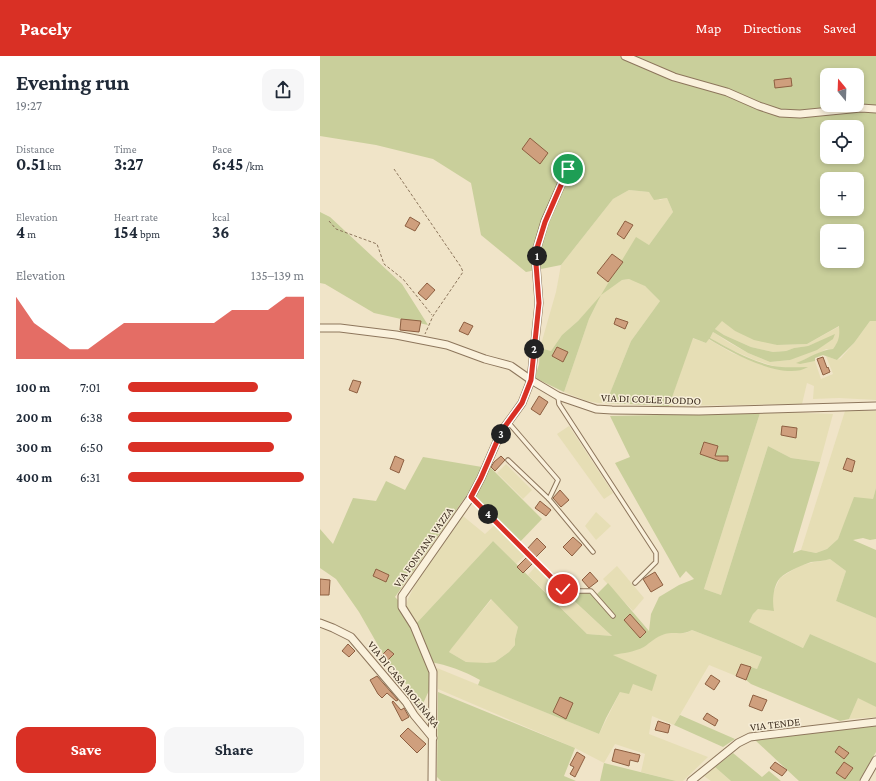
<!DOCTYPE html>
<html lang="en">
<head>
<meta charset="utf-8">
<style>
  body { margin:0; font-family:"Crimson Pro",serif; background:#f6f6f7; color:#1f2937; height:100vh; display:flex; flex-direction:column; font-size:15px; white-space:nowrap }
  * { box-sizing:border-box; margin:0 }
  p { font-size:13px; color:#747a83 }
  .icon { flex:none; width:22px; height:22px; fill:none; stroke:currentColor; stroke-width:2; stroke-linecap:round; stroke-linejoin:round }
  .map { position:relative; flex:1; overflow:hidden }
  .drawer { display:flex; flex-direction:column; background:#fff; width:320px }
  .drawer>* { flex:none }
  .needle { width:26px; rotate:341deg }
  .buttons { position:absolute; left:500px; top:12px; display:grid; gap:8px }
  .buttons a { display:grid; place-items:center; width:44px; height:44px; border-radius:8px; background:#fff; box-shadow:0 2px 6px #0003; font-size:20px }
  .pin { position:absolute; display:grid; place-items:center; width:34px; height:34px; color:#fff; margin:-17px; border:2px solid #fff; border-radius:50%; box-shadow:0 1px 4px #0007 }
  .km { position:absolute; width:20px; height:20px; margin:-10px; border-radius:50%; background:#222; color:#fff; font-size:11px; line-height:20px; text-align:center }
  .round { display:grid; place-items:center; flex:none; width:42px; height:42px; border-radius:12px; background:#f6f6f7 }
  .overview { display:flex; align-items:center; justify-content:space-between; height:68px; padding:0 16px }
  h1 { font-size:22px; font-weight:700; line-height:30px }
  .stats { display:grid; grid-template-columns:repeat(3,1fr); gap:6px; height:68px; padding:4px 16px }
  .stats div { display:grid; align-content:center }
  .stats b { font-size:17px; font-weight:700 }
  .stats small { font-size:11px; font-weight:400 }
  .stats p { font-size:11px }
  .chart { height:112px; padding:8px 16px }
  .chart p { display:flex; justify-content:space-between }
  .chart svg { width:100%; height:72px; margin-top:4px; fill:#d93025; opacity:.7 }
  .primary-button { display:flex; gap:8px; margin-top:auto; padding:8px 16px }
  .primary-button a { flex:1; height:46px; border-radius:12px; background:#d93025; color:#fff; font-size:16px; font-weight:700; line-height:46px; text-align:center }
  .primary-button a+a { background:#f6f6f7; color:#1f2937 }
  ul { padding:0 16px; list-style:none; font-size:13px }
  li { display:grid; grid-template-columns:64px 48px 1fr; align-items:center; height:30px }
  li i { height:10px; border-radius:5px; background:#d93025 }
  header { display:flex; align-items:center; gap:24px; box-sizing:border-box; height:56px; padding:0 20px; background:#d93025; color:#fff }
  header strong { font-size:19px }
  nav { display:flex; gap:22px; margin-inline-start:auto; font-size:14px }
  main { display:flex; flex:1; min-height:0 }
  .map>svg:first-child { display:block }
  .farmland { fill:#e6deb5 }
  .green { fill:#c9cf9b; fill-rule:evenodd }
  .building { fill:#cf9f7d; stroke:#8d5f41 }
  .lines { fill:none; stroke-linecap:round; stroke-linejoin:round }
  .lane-casing { stroke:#8d765c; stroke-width:5.5 }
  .street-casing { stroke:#8d765c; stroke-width:9 }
  .path { stroke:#8d765c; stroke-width:1; stroke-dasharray:3 2; stroke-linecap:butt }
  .lane { stroke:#faf1dc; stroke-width:3.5 }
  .street { stroke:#faf1dc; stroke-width:7 }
  .route-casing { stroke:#fff; stroke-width:8 }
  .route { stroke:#d93025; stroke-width:5 }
  .labels { text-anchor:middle; stroke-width:3; stroke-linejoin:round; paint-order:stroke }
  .street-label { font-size:11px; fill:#3d2e20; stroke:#f7eed8 }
</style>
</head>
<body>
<header>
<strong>Pacely</strong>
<nav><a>Map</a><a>Directions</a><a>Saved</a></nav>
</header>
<main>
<section class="drawer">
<div class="overview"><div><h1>Evening run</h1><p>19:27</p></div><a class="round"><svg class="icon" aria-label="share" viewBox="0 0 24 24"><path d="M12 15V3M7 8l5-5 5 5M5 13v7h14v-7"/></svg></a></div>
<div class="stats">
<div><p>Distance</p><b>0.51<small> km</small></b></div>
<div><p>Time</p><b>3:27</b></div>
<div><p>Pace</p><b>6:45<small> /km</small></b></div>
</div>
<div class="stats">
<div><p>Elevation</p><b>4<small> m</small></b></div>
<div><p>Heart rate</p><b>154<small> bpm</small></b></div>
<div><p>kcal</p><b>36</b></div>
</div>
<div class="chart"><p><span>Elevation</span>135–139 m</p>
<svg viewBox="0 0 160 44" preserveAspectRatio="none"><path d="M0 44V6L10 22L20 30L30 38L40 38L50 30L60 22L70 22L80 22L90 22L100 22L110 22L120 14L130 14L140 14L150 6L160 6V44z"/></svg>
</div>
<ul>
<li><b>100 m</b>7:01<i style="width:74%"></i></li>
<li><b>200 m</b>6:38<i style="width:93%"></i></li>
<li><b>300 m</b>6:50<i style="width:83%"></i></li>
<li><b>400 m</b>6:31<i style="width:100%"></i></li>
</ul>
<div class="primary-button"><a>Save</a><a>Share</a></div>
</section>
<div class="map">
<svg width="556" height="725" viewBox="0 0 556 725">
  <rect width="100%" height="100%" fill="#f0e4c8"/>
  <!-- farmland -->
  <g class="farmland">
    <polygon points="309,134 329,136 340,144 347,142 353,156 329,189 316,182 293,230 302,224 309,223 318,225 325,230 340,245 311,285 286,347 278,347 267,345 244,336 269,263 280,241 258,265 242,279 231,295 220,292 236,236 241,209 293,143"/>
    <polygon points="402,264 415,275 457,289 487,288 520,270 520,280 518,286 513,293 506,293 501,296 477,307 495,305 501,323 513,318 506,300 517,304 521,302 534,287 550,265 556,265 556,344 519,342 493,343 494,330 487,327 482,348 349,350 372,282 386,287 388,283 412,297 454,313 467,312 454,310 435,304 412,294 390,282 393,276 408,286 428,297 450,306 470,304 515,279 488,290 474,292 466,295 453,296 431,291 404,279 395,273"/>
    <polygon points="525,355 556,355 556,432 553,443 526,464 518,483 507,493 496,497 481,494"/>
    <polygon points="459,356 513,358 500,406 471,402 448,390 401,539 384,533 440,357"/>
    <polygon points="249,370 293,437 284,443 237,378"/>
    <polygon points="186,408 212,434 203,443 177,417"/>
    <polygon points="276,456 291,470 276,484 265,470"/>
    <polygon points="143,460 165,478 177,467 207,497 196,508 173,485 94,570 86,550 88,543 95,529"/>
    <polygon points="510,503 526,515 516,545 556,562 556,607 490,578 483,592 429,566 433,558 438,553 452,545 453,537 460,522 479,510 494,506 502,505"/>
    <polygon points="216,510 292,580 267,578 208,519"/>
    <polygon points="297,510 324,542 313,555 283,523"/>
    <polygon points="172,543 198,571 195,583 195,589 189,596 175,606 167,608 146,606 129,596 130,593"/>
    <polygon points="372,574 442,601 437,613 421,608 416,620 389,609 354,669 332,660 329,678 388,701 363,725 356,725 321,716 325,698 295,688 284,707 255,692 118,633 117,612 279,678 300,636 313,628 337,620 292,599 324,591 337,581 347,577 366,577"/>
    <polygon points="538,641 556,651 556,661 529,663"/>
    <polygon points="395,711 411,725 391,725 384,720"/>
  </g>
  <!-- green -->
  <g class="green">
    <path d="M0,0h556v265h-6l-16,22 -17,17 -14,-5 -8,3v3l-15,3 -4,-1c11,-4 26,-14 37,-14 6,-8 7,-13 6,-23l-32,18 -30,1 -23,-5 -19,-9 -13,-10 -7,8 9,6 27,12 22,5 13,-1 8,-3 14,-2 27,-12 -2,5 -16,11 -27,10 -20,2 -22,-9 -35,-21 -3,6c20,11 41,23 63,28 11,2 23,1 35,1 -24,15 -78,-15 -99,-28l-3,4 -13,-5 -24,68 -63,-3 25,-62 29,-40 -15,-15 -16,-7 -7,1 -21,15 -12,24 -25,73 -29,-14 4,-14 1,-16 11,3 11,-16 16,-14 23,-26 35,-58 13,8 24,-33 -6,-14 -13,2 -5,-8 -20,-2 -16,9 -52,66 -35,7 -45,-37 -10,-52 -38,-24 -57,-14 -56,-9zM507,19h30v30h-30zM507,71h30v30h-30zM507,123h30v30h-30zM507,175h30v30h-30z"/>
    <polygon points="0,156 10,161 82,228 108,269 54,257 5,228 0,227"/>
    <path d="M440,357l-56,176 17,6 47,-149 23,12 29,4 -27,91 8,-3 15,3 11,-4 11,-10 16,-42 19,2 3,-11v51l-6,1 -7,-2 -10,2 23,10v68l-40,-17 10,-30 -16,-12c-6,2 -13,2 -19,3 -8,3 -24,9 -31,16 -7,8 -8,23 -6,33l-16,-2 -5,5 -4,8 54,26 7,-14 66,29v44l-18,-9 -9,21 -9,2 -89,-37 -5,-4 5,-13 6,2 5,-12 -70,-27c-10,6 -17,1 -27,4 -9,3 -14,8 -21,13 -10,5 -20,6 -31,8l44,20 -5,16 -19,-7 -4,10 -9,-2 -14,26 -7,16 -121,-49 2,-5c-16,-9 -32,-15 -50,-18l2,22 -12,26 -4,-14 -29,-35 -28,-49 -23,-33 -16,-11v-39l13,15 20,-46 23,3 10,-20 19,9 18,-33 59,10 -11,22 -76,108 5,5 14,24 79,-85 94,93 25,2 -42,-39 5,-6h16l4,5 13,-13 41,48 2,-17 8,-17 20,-12 15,-6 -8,-8 -6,7 -65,-115 15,-6 -20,-41zM171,543l27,28 -3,12v6l-6,7 -14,10 -8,1 -21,-1 -17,-10 2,-3z"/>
    <polygon points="170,411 222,463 198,488 153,443"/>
    <polygon points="118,636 255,692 244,720 256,725 121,725 117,721"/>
    <polygon points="360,659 415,683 403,691 354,669"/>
    <polygon points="556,670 556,696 539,725 479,725 435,684"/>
    <polygon points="413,697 442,721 449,715 461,725 411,725 395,711"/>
    <polygon points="284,707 356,725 280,725"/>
  </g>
  <!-- building -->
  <g class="building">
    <polygon points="471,22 472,30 455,32 454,24"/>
    <polygon points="210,82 228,97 220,108 202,93"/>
    <polygon points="90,161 100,167 95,175 85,170"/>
    <polygon points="305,165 313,169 304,183 297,178"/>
    <polygon points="292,198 303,206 288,226 277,217"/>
    <polygon points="107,227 115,234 106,244 98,237"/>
    <polygon points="296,262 308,266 305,273 294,268"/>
    <polygon points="81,263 101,265 99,276 80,274"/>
    <polygon points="144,266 153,270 148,279 139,275"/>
    <polygon points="237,291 248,296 243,306 232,300"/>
    <polygon points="503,301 507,312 508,311 510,316 503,319 497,303"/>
    <polygon points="33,324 41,326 37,337 29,334"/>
    <polygon points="219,340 228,346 220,359 211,353"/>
    <polygon points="462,370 477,372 476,382 461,379"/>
    <polygon points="384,386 398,390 395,400 408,400 408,405 400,405 380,398"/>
    <polygon points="75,400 84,404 79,417 70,413"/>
    <polygon points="181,400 185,404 175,415 171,411 174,406"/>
    <polygon points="527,402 535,405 532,416 523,413"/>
    <polygon points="240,434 249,444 241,451 233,442"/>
    <polygon points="220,445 231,454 226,460 215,452"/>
    <polygon points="253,481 262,489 252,500 243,491"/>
    <polygon points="217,482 226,491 216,501 207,493"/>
    <polygon points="207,501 213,507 203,517 197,511"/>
    <polygon points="56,513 69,519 66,526 53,520"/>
    <polygon points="270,516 278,525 269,532 262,524"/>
    <polygon points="335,516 343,529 331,536 323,523"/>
    <polygon points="0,523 10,524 9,539 0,539"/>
    <polygon points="310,558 326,576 320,582 304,564"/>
    <polygon points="28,588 35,595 29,601 22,595"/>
    <polygon points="68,593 74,598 67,605 61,600"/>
    <polygon points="421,608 431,611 426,624 416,620"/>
    <polygon points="391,619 400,625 394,634 385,628"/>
    <polygon points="57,620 78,644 76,645 67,637 62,642 58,638 50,624"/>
    <polygon points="433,639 447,644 442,655 429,650"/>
    <polygon points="240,641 253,647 246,663 233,656"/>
    <polygon points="73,645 81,654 84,652 89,661 82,665 72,646"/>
    <polygon points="387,657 398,664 395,670 383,663"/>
    <polygon points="338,665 350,669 348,677 335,674"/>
    <polygon points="88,672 106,688 97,697 80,680"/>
    <polygon points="519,690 529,697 524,703 515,696"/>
    <polygon points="295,693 320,699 318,706 310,704 309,710 292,705"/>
    <polygon points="257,696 265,701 255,721 250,718 254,711 250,709"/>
    <polygon points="455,706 467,714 462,720 450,712"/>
    <polygon points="524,706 533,712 525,723 516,717"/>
  </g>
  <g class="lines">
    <defs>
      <g id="lane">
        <polyline points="238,340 239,348 336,497 336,506 315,527"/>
        <polyline points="188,366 238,424 229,443"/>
        <polyline points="188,404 229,443 273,496"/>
        <polyline points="151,441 243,533 255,535 271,535 293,560"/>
      </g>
      <g id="street">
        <polyline points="305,0 354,21 407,36 439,50 460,57 480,58 541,52 556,53"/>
        <polyline points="0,272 20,272 76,279 127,289 165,303 191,310 211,324 238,340 276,353 292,354 379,355 556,350"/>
        <polyline points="0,567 13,572 31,581 86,646 94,659 113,682"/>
        <polyline points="112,725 113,616 94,570 82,551 82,540 151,441 161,422 181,376 202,347 211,324 219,247 216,208 217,192 225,165 248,113"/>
        <polyline points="371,725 418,687 430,681 556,666"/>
        <polyline points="544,725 556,704"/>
      </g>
    </defs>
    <!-- lane casing -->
    <use href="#lane" class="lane-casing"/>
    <!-- street casing -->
    <use href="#street" class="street-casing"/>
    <!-- path -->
    <g class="path">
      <polyline points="74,113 141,211 143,216 113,260 105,278"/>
      <polyline points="9,165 16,173 57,188 64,208 83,223 112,259"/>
    </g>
    <!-- lane -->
    <use href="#lane" class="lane"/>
    <!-- street -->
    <use href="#street" class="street"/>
  </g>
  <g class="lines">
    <defs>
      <polyline id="route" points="243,533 151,441 161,422 181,376 202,347 211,324 219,247 216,208 217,192 225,166 248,113"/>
    </defs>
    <!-- route casing -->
    <use href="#route" class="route-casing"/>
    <!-- route -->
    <use href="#route" class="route"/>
  </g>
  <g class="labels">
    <!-- street labels -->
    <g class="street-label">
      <text transform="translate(331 343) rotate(2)" y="4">VIA DI COLLE DODDO</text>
      <text transform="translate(103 491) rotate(-55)" y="4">VIA FONTANA VAZZA</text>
      <text transform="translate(84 628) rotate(51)" y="4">VIA DI CASA MOLINARA</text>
      <text transform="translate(455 668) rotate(-7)" y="4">VIA TENDE</text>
    </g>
  </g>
</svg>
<div class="buttons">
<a><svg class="needle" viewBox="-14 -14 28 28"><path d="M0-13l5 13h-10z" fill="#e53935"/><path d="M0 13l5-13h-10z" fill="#747a83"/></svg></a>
<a><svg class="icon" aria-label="locate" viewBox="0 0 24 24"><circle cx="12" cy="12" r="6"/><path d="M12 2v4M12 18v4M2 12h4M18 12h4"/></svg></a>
<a>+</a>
<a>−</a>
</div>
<div class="pin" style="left:248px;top:113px;background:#1e9e55"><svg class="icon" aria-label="arrive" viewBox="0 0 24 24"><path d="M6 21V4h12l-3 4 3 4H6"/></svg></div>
<div class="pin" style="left:243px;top:533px;background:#d93025"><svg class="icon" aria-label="check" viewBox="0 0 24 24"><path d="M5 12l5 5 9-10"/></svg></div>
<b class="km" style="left:217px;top:200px">1</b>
<b class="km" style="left:214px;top:293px">2</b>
<b class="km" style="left:181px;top:378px">3</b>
<b class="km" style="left:168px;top:458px">4</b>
</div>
</main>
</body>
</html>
